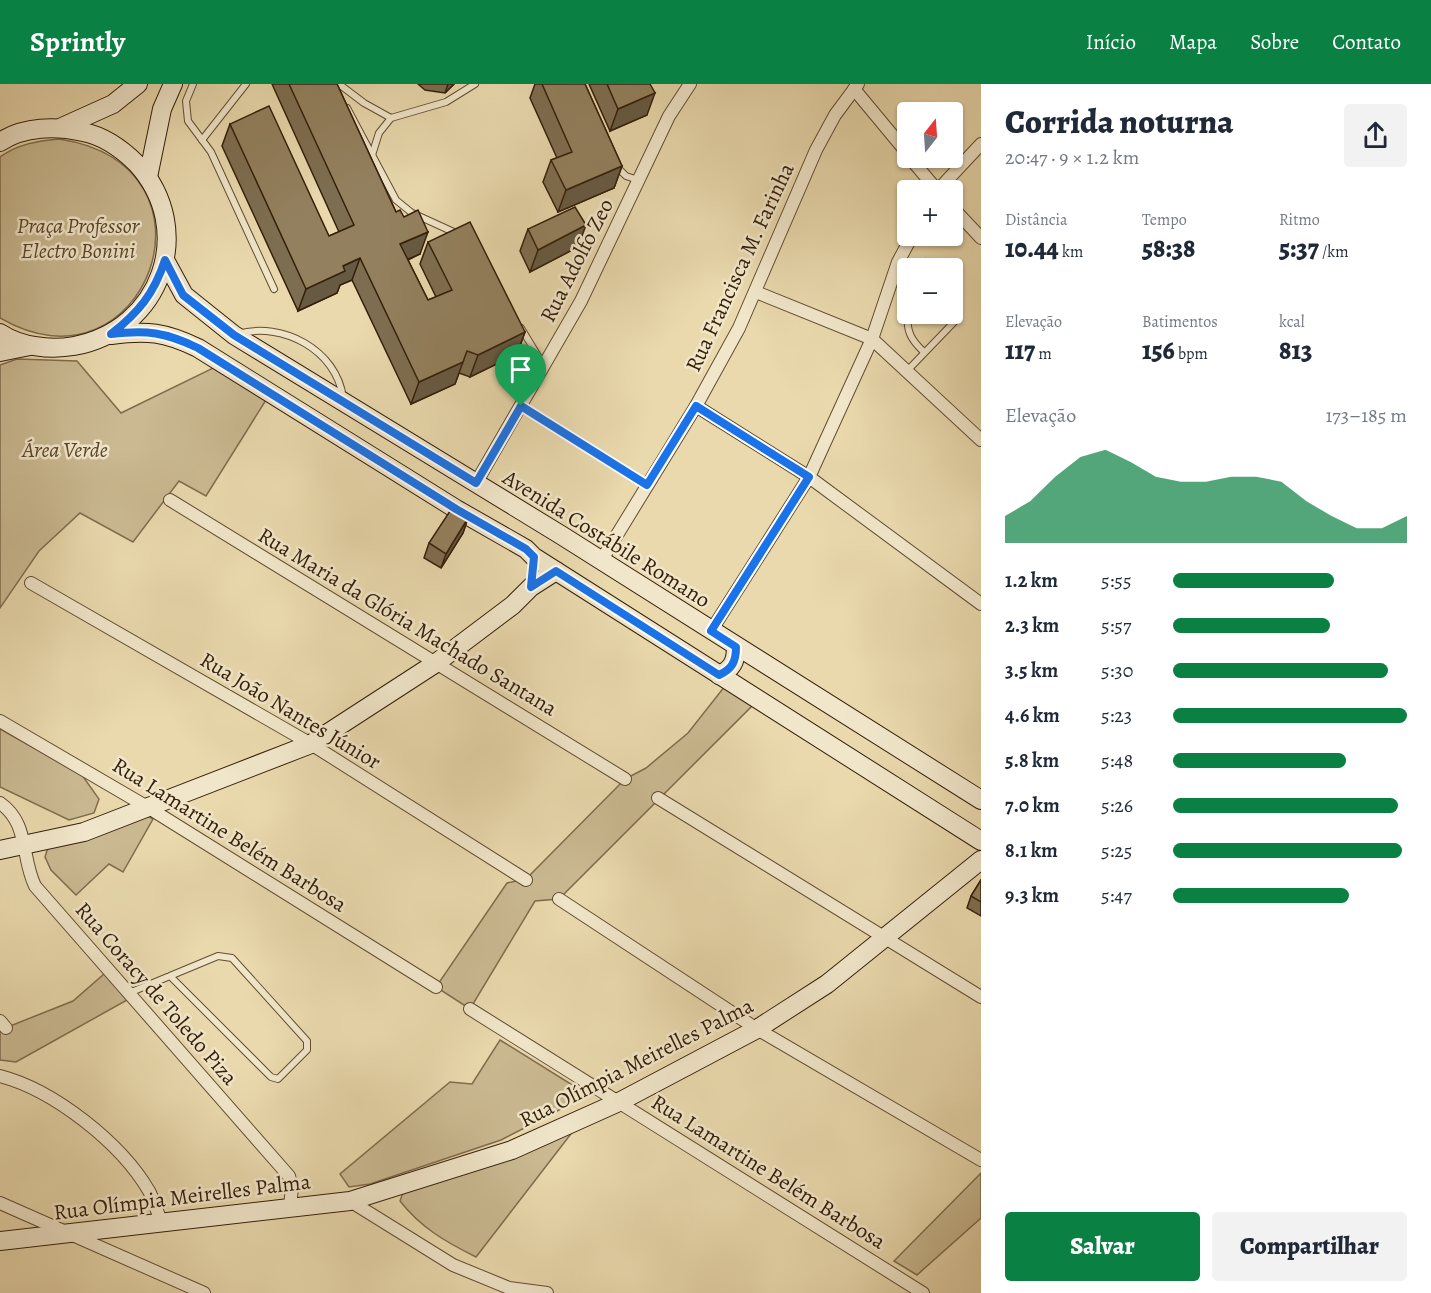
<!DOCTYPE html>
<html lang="pt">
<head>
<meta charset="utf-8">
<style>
  body { margin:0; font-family:Alegreya,serif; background:#f2f2f3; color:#1f2937; height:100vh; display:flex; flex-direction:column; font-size:22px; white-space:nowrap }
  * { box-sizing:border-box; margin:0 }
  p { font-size:20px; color:#747a83 }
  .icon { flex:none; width:33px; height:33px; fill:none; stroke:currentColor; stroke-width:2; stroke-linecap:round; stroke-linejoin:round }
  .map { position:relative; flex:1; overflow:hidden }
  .sheet { display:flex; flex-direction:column; background:#fff; width:450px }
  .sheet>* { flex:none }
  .needle { width:39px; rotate:17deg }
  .fabs { position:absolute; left:897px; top:18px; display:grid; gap:12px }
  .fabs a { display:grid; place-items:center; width:66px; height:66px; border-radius:6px; background:#fff; box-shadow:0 2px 4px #0004; font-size:30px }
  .pin { position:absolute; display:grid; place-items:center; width:51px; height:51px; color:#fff; margin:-62px -26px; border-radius:50% 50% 50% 0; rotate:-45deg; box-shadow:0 0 6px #0007 }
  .pin .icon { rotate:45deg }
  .round { display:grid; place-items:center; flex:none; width:63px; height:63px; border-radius:6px; background:#f2f2f3 }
  .head { display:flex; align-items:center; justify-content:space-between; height:102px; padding:0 24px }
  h1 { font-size:33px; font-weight:800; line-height:45px }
  .stats { display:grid; grid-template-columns:repeat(3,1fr); gap:9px; height:102px; padding:6px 24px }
  .stats div { display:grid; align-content:center }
  .stats b { font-size:26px; font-weight:800 }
  .stats small { font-size:16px; font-weight:400 }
  .stats p { font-size:16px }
  .chart { height:168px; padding:12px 24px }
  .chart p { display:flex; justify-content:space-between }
  .chart svg { width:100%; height:108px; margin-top:6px; fill:#0b8043; opacity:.7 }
  .button { display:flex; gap:12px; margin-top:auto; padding:12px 24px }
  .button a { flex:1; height:69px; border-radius:6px; background:#0b8043; color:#fff; font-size:24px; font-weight:800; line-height:69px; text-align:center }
  .button a+a { background:#f2f2f3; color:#1f2937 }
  ul { padding:0 24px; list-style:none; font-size:20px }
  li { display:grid; grid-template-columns:96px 72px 1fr; align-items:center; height:45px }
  li i { height:15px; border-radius:8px; background:#0b8043 }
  header { display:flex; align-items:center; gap:36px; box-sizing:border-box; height:84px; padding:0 30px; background:#0b8043; color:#fff }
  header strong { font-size:28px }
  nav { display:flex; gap:33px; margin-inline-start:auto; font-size:21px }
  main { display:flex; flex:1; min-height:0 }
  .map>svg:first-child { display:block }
  .park { fill:#cab991; stroke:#806c4d; stroke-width:1.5 }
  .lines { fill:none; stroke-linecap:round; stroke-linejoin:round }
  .lane-casing { stroke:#624e32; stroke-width:8 }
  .street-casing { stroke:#624e32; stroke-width:14 }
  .secondary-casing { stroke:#351f09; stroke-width:20 }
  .lane { stroke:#f1e6ca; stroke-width:6 }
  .street { stroke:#f1e6ca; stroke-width:12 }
  .secondary { stroke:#f1e6ca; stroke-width:18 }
  .wall { fill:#7e6e51; stroke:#351f09; stroke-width:1.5 }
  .shaded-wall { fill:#675a42; stroke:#351f09; stroke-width:1.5 }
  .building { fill:#93805e; stroke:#351f09; stroke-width:1.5 }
  .route-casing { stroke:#fff; stroke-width:12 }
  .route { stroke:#1a73e8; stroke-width:8 }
  .labels { text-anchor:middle; stroke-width:5; stroke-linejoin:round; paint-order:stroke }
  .park-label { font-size:22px; font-style:italic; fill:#5a462b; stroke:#f1e6ca }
  .street-label { font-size:22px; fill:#351f09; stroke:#f1e6ca }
</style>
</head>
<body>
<header>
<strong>Sprintly</strong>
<nav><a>Início</a><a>Mapa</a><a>Sobre</a><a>Contato</a></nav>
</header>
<main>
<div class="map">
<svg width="981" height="1209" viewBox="0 0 981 1209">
  <rect width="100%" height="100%" fill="#e9d9ad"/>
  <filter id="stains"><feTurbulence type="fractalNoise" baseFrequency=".00333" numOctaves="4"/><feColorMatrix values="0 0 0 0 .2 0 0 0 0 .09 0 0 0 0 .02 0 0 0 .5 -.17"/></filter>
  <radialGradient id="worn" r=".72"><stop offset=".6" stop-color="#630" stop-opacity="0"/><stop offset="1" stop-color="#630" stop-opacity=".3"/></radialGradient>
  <!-- park -->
  <g class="park">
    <path d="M59,55c175,26 86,264 -59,179v-161c18,-13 37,-16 59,-18z"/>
    <polygon points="17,275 77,277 121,329 213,284 266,316 206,412 179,397 133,458 80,429 39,467 0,524 0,281"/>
    <polygon points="725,602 753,621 559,815 535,817 470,925 436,903 507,799 526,795 625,695 646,684 688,649"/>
    <polygon points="0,645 82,691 99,715 94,729 69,736 0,703"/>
    <polygon points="146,731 153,735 123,788 109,780 76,811 51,786 45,773 49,760"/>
    <polygon points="112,883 136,911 16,978 0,976 0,946 73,917"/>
    <polygon points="500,956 574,1002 577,1014 569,1021 501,1056 370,1100 349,1103 340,1090 450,998 472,1000"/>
    <path d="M577,1042l-101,131c-30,-15 -55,-29 -76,-56l6,-17z"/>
    <polygon points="981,1089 981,1134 917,1191 894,1177"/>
  </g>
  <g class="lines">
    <defs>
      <g id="lane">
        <polyline points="193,0 186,17 188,37 211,68 274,205"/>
        <polyline points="339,0 364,19 391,34 446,18 475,0"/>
        <polyline points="347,24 396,116 412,129 458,150"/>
        <polyline points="202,56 246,0"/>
        <polyline points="372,71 379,49 391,34"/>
        <polyline points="617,83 626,92 638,96"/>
        <polyline points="923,184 926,178"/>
        <path d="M908,230c-2,17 3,26 16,38"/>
        <polyline points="521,244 544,282"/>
        <path d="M238,250c44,-13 99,16 105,64"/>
        <polyline points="907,287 957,235"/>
        <polyline points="521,322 647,401"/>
        <polyline points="129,909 218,872 232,874 307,957 307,966 278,995 271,993 170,892"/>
      </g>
      <g id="street">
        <polyline points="854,5 908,70"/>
        <polyline points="910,74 937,106"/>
        <polyline points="938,106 981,60"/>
        <polyline points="952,123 981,154"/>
        <polyline points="756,208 872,255 981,356"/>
        <polyline points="696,322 809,393 981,520"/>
        <polyline points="476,399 581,217 669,32 690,0"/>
        <polyline points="170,416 625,695"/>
        <polyline points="601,477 696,322 739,244 816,66 835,31 858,0"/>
        <polyline points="31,499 311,660 526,796"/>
        <polyline points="711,547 809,393 872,255 898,178 912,152"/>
        <polyline points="0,637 149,724 436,903"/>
        <polyline points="658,714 981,913"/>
        <path d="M0,719c29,20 21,54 35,83l254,290 3,12 -2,18"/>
        <polyline points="559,815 757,945 981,1076"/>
        <polyline points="470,925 923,1209"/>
        <polyline points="0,937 6,944"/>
        <path d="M0,992c54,14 121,67 149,115 5,9 8,21 12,30"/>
        <polyline points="350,1117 453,1181 509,1204 547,1209"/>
        <polyline points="0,1119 204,1209"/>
      </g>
      <g id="secondary">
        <polyline points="62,43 113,20 138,0"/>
        <path d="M0,58c24,-16 56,-16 83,-10 21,4 39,17 54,32 60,66 24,166 -63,182 -24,4 -53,1 -74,-13"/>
        <polyline points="148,93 162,25 173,0"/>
        <polyline points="165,176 184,211 234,251 561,451 981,716"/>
        <path d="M111,251c36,-5 54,-3 87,13l258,161 70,40 8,8 447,284"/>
        <polyline points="0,268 30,262"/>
        <path d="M719,591c13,-6 17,-13 17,-28"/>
        <polyline points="0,766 84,748 311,660 436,579 513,521 531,503 556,487"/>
        <polyline points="0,1157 350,1117 512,1066 619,1018 757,945 827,900 981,776"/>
      </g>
    </defs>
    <!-- lane casing -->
    <use href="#lane" class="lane-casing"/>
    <!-- street casing -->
    <use href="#street" class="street-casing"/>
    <!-- secondary casing -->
    <use href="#secondary" class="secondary-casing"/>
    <!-- lane -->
    <use href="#lane" class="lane"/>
    <!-- street -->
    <use href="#street" class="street"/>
    <!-- secondary -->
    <use href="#secondary" class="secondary"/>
  </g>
  <!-- wall -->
  <g class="wall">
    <polygon points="272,0 337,0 396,128 420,170 408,176 428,216 436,213 420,180 428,158 525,248 517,270 470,293 459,289 455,300 411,320 352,196 340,201 337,209 298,227 222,62 230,40 329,152 339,148"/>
    <polygon points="418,0 454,0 445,9 425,6"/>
    <polygon points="535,0 585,0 622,82 614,104 558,128 543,98 551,76 557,74 530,14"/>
    <polygon points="589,0 650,0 647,31 610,47"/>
    <polygon points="528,145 578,163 530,188 520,167"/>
    <polygon points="468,434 463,449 441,484 424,474 429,459"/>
    <polygon points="981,796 981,832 967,824 971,812"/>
  </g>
  <!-- shaded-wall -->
  <g class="shaded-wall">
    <polygon points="448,0 454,0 445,9"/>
    <polygon points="655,9 647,31 610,47 618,25"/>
    <polygon points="622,82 614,104 558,128 566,106"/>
    <polygon points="586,141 578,163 530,188 538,166"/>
    <polygon points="428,148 420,170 392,182 400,160"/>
    <polygon points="360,174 352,196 340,201 337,209 298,227 306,205 343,182"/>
    <polygon points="525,248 517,270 470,293 478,271"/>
    <polygon points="463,278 455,300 411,320 419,298"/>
    <polygon points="468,434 463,449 441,484 446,470"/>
  </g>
  <!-- building -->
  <g class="building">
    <polygon points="289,0 337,0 396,128 400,126 404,133 418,126 428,148 400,160 428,216 452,206 428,158 470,138 525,248 478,271 467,267 463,278 419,298 360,174 343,182 345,187 306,205 230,40 269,22 329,152 354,141"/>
    <polygon points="542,0 585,0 622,82 566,106 551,76 572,68"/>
    <polygon points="607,0 650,0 655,9 618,25"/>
    <polygon points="575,123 586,141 538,166 528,145"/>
    <polygon points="452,424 468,434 446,470 429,459"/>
    <polygon points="981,796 981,818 971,812"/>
  </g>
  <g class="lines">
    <defs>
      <path id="route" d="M165,176l18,35 51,40 242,148 45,-77 126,79 49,-79 113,71 -98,154 25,16c0,15 -4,22 -17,28l-163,-104 -25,16 3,-30 -8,-8 -70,-40 -258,-161c-33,-16 -51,-18 -87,-14 27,-21 43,-40 54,-74z"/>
    </defs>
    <!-- route casing -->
    <use href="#route" class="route-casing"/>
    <!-- route -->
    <use href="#route" class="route"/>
  </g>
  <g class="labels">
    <!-- park labels -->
    <g class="park-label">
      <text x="78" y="149">Praça Professor<tspan x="78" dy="25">Electro Bonini</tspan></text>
      <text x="65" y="373">Área Verde</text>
    </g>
    <!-- street labels -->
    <g class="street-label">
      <text transform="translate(576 176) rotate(-63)" y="8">Rua Adolfo Zeo</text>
      <text transform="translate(739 183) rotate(-65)" y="8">Rua Francisca M. Farinha</text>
      <text transform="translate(607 454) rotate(32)" y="8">Avenida Costábile Romano</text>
      <text transform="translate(408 537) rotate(31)" y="8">Rua Maria da Glória Machado Santana</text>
      <text transform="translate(291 626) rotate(31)" y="8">Rua João Nantes Júnior</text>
      <text transform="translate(230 750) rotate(32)" y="8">Rua Lamartine Belém Barbosa</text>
      <text transform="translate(157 909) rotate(49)" y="8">Rua Coracy de Toledo Piza</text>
      <text transform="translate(636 978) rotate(-27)" y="8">Rua Olímpia Meirelles Palma</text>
      <text transform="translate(769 1087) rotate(32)" y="8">Rua Lamartine Belém Barbosa</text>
      <text transform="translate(182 1112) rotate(-7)" y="8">Rua Olímpia Meirelles Palma</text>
    </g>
  </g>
  <rect width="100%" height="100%" filter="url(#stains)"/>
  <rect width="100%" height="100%" fill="url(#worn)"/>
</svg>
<div class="fabs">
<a><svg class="needle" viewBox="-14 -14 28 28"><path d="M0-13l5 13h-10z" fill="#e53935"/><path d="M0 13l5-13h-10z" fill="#747a83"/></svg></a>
<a>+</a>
<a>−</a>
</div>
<div class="pin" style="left:521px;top:322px;background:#1e9e55"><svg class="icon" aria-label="arrive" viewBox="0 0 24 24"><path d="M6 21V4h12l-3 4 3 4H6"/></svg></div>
</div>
<section class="sheet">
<div class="head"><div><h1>Corrida noturna</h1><p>20:47 · 9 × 1.2 km</p></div><a class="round"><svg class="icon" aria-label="share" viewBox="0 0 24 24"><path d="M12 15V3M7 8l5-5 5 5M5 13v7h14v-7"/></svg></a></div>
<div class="stats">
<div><p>Distância</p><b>10.44<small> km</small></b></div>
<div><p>Tempo</p><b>58:38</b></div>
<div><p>Ritmo</p><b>5:37<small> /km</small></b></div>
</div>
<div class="stats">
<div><p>Elevação</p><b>117<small> m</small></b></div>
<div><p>Batimentos</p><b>156<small> bpm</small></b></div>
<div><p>kcal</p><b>813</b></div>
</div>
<div class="chart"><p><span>Elevação</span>173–185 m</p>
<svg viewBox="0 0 160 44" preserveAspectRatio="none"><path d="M0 44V33L10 27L20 17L30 9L40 6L50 11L60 17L70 19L80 19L90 17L100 17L110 19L120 27L130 33L140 38L150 38L160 33V44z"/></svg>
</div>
<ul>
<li><b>1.2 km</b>5:55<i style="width:69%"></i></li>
<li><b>2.3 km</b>5:57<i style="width:67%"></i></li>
<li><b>3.5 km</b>5:30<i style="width:92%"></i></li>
<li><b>4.6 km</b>5:23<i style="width:100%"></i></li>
<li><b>5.8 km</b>5:48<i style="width:74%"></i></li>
<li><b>7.0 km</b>5:26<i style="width:96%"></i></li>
<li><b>8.1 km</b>5:25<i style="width:98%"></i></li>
<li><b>9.3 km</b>5:47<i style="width:75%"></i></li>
</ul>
<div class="button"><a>Salvar</a><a>Compartilhar</a></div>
</section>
</main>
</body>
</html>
